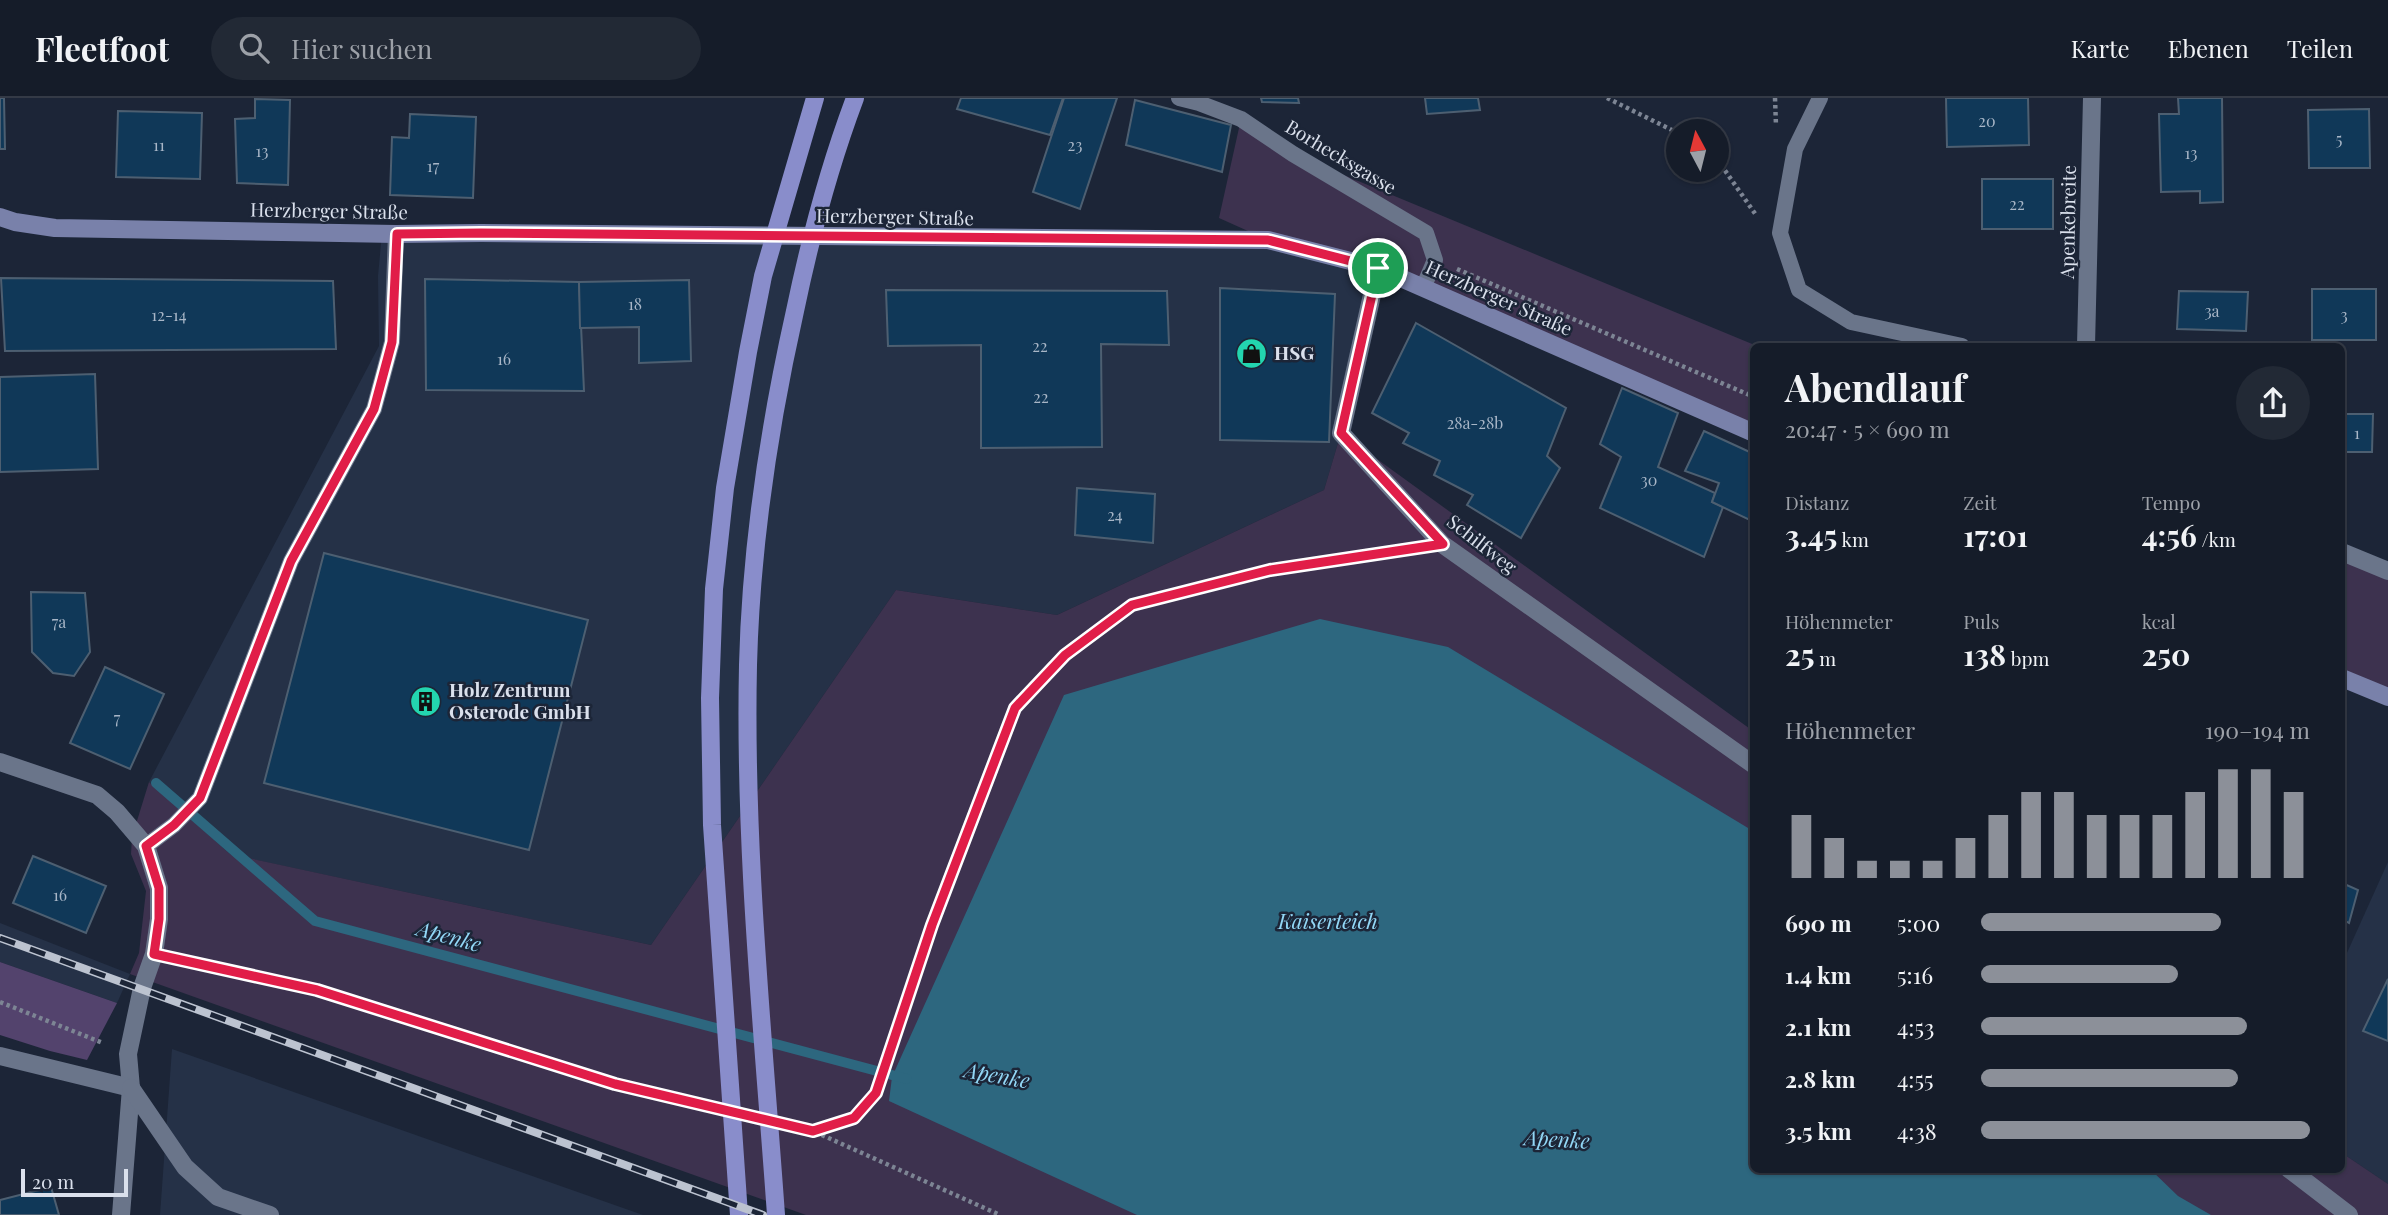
<!DOCTYPE html>
<html lang="de">
<head>
<meta charset="utf-8">
<style>
  body { margin:0; font-family:"Playfair Display",serif; background:#222935; color:#f1f3f6; height:100vh; display:flex; flex-direction:column; font-size:26px; white-space:nowrap }
  * { box-sizing:border-box; margin:0 }
  p { font-size:23px; color:#9da1a8 }
  .icon { flex:none; width:38px; height:38px; fill:none; stroke:currentColor; stroke-width:2; stroke-linecap:round; stroke-linejoin:round }
  .map { position:relative; flex:1; overflow:hidden }
  .drawer { position:absolute; left:1750px; top:245px; width:595px; height:830px; display:flex; flex-direction:column; background:#151c29; border-radius:10px; box-shadow:0 2px 5px #0004,0 0 0 2px #343a46 }
  .drawer>* { flex:none }
  .needle { width:46px; rotate:353deg }
  .fabs { position:absolute; left:1666px; top:21px; display:grid; gap:14px }
  .fabs a { display:grid; place-items:center; width:63px; height:63px; border-radius:50%; background:#151c29; box-shadow:0 2px 5px #0004,0 0 0 2px #343a46; font-size:35px }
  .scale { position:absolute; left:21px; bottom:18px; width:107px; box-sizing:border-box; padding-left:7px; border:4px solid #dae0ec; border-top:0; font-size:19px; line-height:24px; white-space:nowrap; color:#dae0ec; -webkit-text-stroke:5px #1c2537; paint-order:stroke }
  .pin { position:absolute; display:grid; place-items:center; width:60px; height:60px; color:#fff; margin:-30px; border:4px solid #fff; border-radius:50%; box-shadow:0 2px 7px #0007 }
  .round { display:grid; place-items:center; flex:none; width:74px; height:74px; border-radius:37px; background:#222935 }
  .headline { display:flex; align-items:center; justify-content:space-between; height:119px; padding:0 35px }
  h1 { font-size:38px; font-weight:700; line-height:52px }
  .metrics { display:grid; grid-template-columns:repeat(3,1fr); gap:10px; height:119px; padding:7px 35px }
  .metrics div { display:grid; align-content:center }
  .metrics b { font-size:30px; font-weight:700 }
  .metrics small { font-size:19px; font-weight:400 }
  .metrics p { font-size:19px }
  .chart { height:196px; padding:14px 35px }
  .chart p { display:flex; justify-content:space-between }
  .chart svg { width:100%; height:126px; margin-top:7px; stroke:#8c9099; stroke-width:6 }
  ul { padding:0 35px; list-style:none; font-size:23px }
  li { display:grid; grid-template-columns:112px 84px 1fr; align-items:center; height:52px }
  li i { height:18px; border-radius:9px; background:#8c9099 }
  header { display:flex; align-items:center; gap:42px; box-sizing:border-box; height:98px; padding:0 35px; background:#151c29; border-bottom:2px solid #343a46 }
  header strong { font-size:33px }
  nav { display:flex; gap:38px; margin-inline-start:auto; font-size:24px }
  .search { width:490px; height:63px; background:#222935; display:flex; align-items:center; gap:18px; box-sizing:border-box; padding:0 24px; border-radius:38px; color:#9da1a8; font-size:26px }
  .map>svg:first-child { display:block }
  .built { fill:#253147 }
  .green { fill:#3d324f }
  .forest { fill:#53436d }
  .water { fill:#2d677f }
  .lines { fill:none; stroke-linecap:round; stroke-linejoin:round }
  .stream { stroke:#2d677f; stroke-width:10 }
  .building { fill:#103858; stroke:#4d5f71; stroke-width:2 }
  .path { stroke:#7d8594; stroke-width:4.5; stroke-dasharray:3.5 3.5; stroke-linecap:butt }
  .lane { stroke:#6a758a; stroke-width:16 }
  .street { stroke:#6a758a; stroke-width:18 }
  .secondary { stroke:#7981aa; stroke-width:18 }
  .primary { stroke:#898dcb; stroke-width:18 }
  .rail-casing { stroke:#bcc3d0; stroke-width:8 }
  .rail { stroke:#1c2537; stroke-width:5; stroke-dasharray:16; stroke-linecap:butt }
  .route-casing { stroke:#fff; stroke-width:14 }
  .route { stroke:#e11d48; stroke-width:9 }
  .labels { text-anchor:middle; stroke-width:5; stroke-linejoin:round; paint-order:stroke }
  .number-label { font-size:16px; fill:#a8b6c7 }
  .street-label { font-size:19px; fill:#dae0ec; stroke:#1c2537 }
  .poi-label { font-size:19px; font-weight:bold; fill:#dae0ec; stroke:#1c2537; text-anchor:start }
  .water-label { font-size:21px; font-style:italic; fill:#92d7f6; stroke:#1c2537 }
</style>
</head>
<body>
<header>
<strong>Fleetfoot</strong>
<div class="search"><svg class="icon" aria-label="search" viewBox="0 0 24 24"><circle cx="10" cy="10" r="6"/><path d="M15 15l6 6"/></svg>Hier suchen</div>
<nav><a>Karte</a><a>Ebenen</a><a>Teilen</a></nav>
</header>
<div class="map">
<svg width="2388" height="1117" viewBox="0 0 2388 1117">
  <rect width="100%" height="100%" fill="#1c2537"/>
  <!-- built -->
  <g class="built">
    <polygon points="382,135 1268,142 1378,170 1341,335 1324,392 1057,517 896,492 651,847 229,756 149,684 379,248 378,178"/>
    <polygon points="2388,764 2388,1086 2342,1055 2342,866"/>
    <polygon points="0,825 130,876 117,905 0,864"/>
    <polygon points="172,951 643,1117 160,1117"/>
  </g>
  <!-- green -->
  <g class="green">
    <polygon points="1241,21 1293,56 1757,248 1754,248 1753,335 1423,190 1268,142 1219,120"/>
    <polygon points="1341,335 1753,633 1754,1071 2342,1071 2342,1055 2388,1086 2388,1117 806,1117 130,876 139,855 146,793 131,756 132,739 149,684 230,756 651,847 896,492 1057,517 1324,392"/>
    <polygon points="2342,454 2388,473 2388,599 2342,580"/>
  </g>
  <!-- forest -->
  <polygon class="forest" points="0,864 117,905 87,962 50,953 0,937"/>
  <!-- water -->
  <polygon class="water" points="1320,521 1448,549 1753,733 1754,1071 2150,1071 2178,1098 2211,1117 1137,1117 889,1003 892,979 1064,597"/>
  <g class="lines">
    <!-- stream -->
    <polyline class="stream" points="156,685 315,823 907,981"/>
  </g>
  <!-- building -->
  <g class="building">
    <polygon points="0,0 4,0 5,51 0,51"/>
    <polygon points="961,0 1063,0 1050,37 957,11"/>
    <polygon points="1064,0 1117,0 1080,111 1033,94"/>
    <polygon points="1261,0 1298,0 1299,5 1262,4"/>
    <polygon points="1425,0 1478,0 1480,12 1427,16"/>
    <polygon points="1946,0 2028,0 2029,47 1947,49"/>
    <polygon points="2178,0 2222,0 2223,104 2200,105 2200,93 2161,94 2159,16 2179,16"/>
    <polygon points="255,1 290,2 288,87 237,85 235,21 255,20"/>
    <polygon points="1135,2 1231,27 1222,74 1126,47"/>
    <polygon points="2369,11 2370,70 2309,70 2308,12"/>
    <polygon points="118,13 202,15 200,81 116,79"/>
    <polygon points="410,16 476,19 473,100 390,97 392,39 409,40"/>
    <rect x="1982" y="81" width="71" height="50"/>
    <polygon points="1,180 333,183 336,251 5,253"/>
    <polygon points="425,181 579,184 584,293 426,292"/>
    <polygon points="689,182 691,263 639,265 639,229 580,230 579,184"/>
    <polygon points="1220,190 1335,196 1329,344 1220,342"/>
    <rect x="2312" y="191" width="64" height="51"/>
    <polygon points="886,192 1167,193 1169,247 1101,246 1102,349 981,350 981,247 888,248"/>
    <polygon points="2179,193 2248,194 2246,233 2177,231"/>
    <polygon points="1416,225 1566,310 1547,358 1560,370 1521,440 1467,407 1473,397 1434,377 1440,363 1403,345 1409,335 1372,315"/>
    <polygon points="95,276 98,371 0,374 0,279"/>
    <polygon points="1622,290 1678,315 1658,369 1715,395 1712,404 1723,409 1704,459 1600,410 1621,359 1600,346"/>
    <polygon points="2342,316 2373,316 2372,354 2342,354"/>
    <polygon points="1704,333 1754,356 1754,424 1712,404 1719,385 1685,373"/>
    <polygon points="1077,390 1155,396 1153,445 1075,437"/>
    <polygon points="324,455 588,522 529,752 264,685"/>
    <polygon points="31,494 85,495 90,554 74,578 53,575 32,554"/>
    <polygon points="105,569 164,596 130,671 70,645"/>
    <polygon points="33,758 106,788 86,835 13,805"/>
    <polygon points="2342,785 2358,792 2349,825 2342,821"/>
    <polygon points="2388,881 2388,943 2363,933"/>
    <polygon points="51,1089 59,1117 0,1117 0,1102"/>
  </g>
  <g class="lines">
    <!-- path -->
    <g class="path">
      <polyline points="1607,0 1678,35"/>
      <polyline points="1775,0 1776,28"/>
      <polyline points="1717,61 1756,117"/>
      <polyline points="1457,171 1754,299"/>
      <polyline points="178,861 317,892 615,986 705,1008"/>
      <polyline points="0,904 103,945"/>
      <polyline points="795,1029 813,1033 1000,1117"/>
      <polyline points="813,1033 854,1020 876,995 932,827 1015,610 1065,557 1132,507 1270,472 1410,451"/>
    </g>
    <!-- lane -->
    <g class="lane">
      <polyline points="1179,0 1199,5 1241,21 1293,56 1426,135 1435,162 1423,190"/>
      <polyline points="1820,0 1795,51 1780,135 1799,192 1851,224 1962,248"/>
      <polyline points="146,748 174,727 200,700 291,463 374,311 392,244 396,136"/>
    </g>
    <!-- street -->
    <g class="street">
      <polyline points="1378,170 1341,335 1442,446 1754,667"/>
      <polyline points="2086,248 2092,0"/>
      <polyline points="2342,454 2388,473"/>
      <polyline points="0,664 97,697 117,714 146,748 159,790 159,821 154,856 142,890 128,956 131,990 121,1117"/>
      <polyline points="0,958 131,990"/>
      <polyline points="131,990 185,1069 218,1099 270,1117"/>
      <polyline points="2289,1071 2349,1117"/>
    </g>
    <!-- secondary -->
    <g class="secondary">
      <polyline points="0,119 15,124 55,130 396,136 481,135 1268,142 1378,170 1754,335"/>
      <polyline points="2342,580 2388,599"/>
    </g>
    <!-- primary -->
    <g class="primary">
      <polyline points="739,1117 712,727 710,600 714,491 725,390 748,254 763,178 815,0"/>
      <path d="M776,1117c-13,-183 -32,-367 -28,-550 3,-120 21,-238 47,-354 15,-72 34,-144 60,-213"/>
    </g>
    <defs>
      <polyline id="rail" points="0,840 763,1117"/>
    </defs>
    <!-- rail casing -->
    <use href="#rail" class="rail-casing"/>
    <!-- rail -->
    <use href="#rail" class="rail"/>
  </g>
  <g class="lines">
    <defs>
      <polygon id="route" points="481,135 1268,142 1378,170 1341,335 1443,446 1270,472 1132,507 1065,557 1015,610 932,827 876,995 854,1020 813,1033 615,986 317,892 154,856 159,821 159,790 146,748 174,727 200,700 291,463 374,311 392,244 397,136"/>
    </defs>
    <!-- route casing -->
    <use href="#route" class="route-casing"/>
    <!-- route -->
    <use href="#route" class="route"/>
  </g>
  <!-- icons -->
  <defs>
    <symbol id="shop-disc" viewBox="-11 -11 22 22"><circle r="9.5" fill="#23d5af" stroke="#1c2537"/><path d="M-5-2.5h2.3a2.7 3.5 0 0 1 5.4 0H5L5.5 6h-11ZM-1.5-2.5h3a1.5 2.3 0 0 0-3 0Z" fill="#111"/></symbol>
    <symbol id="building-disc" viewBox="-11 -11 22 22"><circle r="9.5" fill="#23d5af" stroke="#1c2537"/><path d="M-4-6H4V6H1V3H-1V6H-4ZM-2.5-4.3h1.7v1.8h-1.7ZM.8-4.3h1.7v1.8H.8ZM-2.5-1h1.7V.8h-1.7ZM.8-1h1.7V.8H.8Z" fill="#111"/></symbol>
  </defs>
  <g fill-rule="evenodd">
    <use href="#shop-disc" x="1234" y="238" width="35" height="35"/>
    <use href="#building-disc" x="408" y="586" width="35" height="35"/>
  </g>
  <g class="labels">
    <!-- number labels -->
    <g class="number-label">
      <text x="1987" y="29">20</text>
      <text x="2339" y="47">5</text>
      <text x="159" y="53">11</text>
      <text x="1075" y="53">23</text>
      <text x="262" y="59">13</text>
      <text x="2191" y="61">13</text>
      <text x="433" y="74">17</text>
      <text x="2017" y="112">22</text>
      <text x="635" y="212">18</text>
      <text x="2212" y="219">3a</text>
      <text x="169" y="223">12-14</text>
      <text x="2344" y="223">3</text>
      <text x="1040" y="254">22</text>
      <text x="504" y="267">16</text>
      <text x="1041" y="305">22</text>
      <text x="1475" y="331">28a-28b</text>
      <text x="2357" y="341">1</text>
      <text x="1649" y="388">30</text>
      <text x="1115" y="423">24</text>
      <text x="59" y="530">7a</text>
      <text x="117" y="626">7</text>
      <text x="60" y="803">16</text>
    </g>
    <!-- street labels -->
    <g class="street-label">
      <text transform="translate(1341 59) rotate(31)" y="7">Borhecksgasse</text>
      <text transform="translate(329 113) rotate(1)" y="7">Herzberger Straße</text>
      <text transform="translate(895 119) rotate(1)" y="7">Herzberger Straße</text>
      <text transform="translate(2068 124) rotate(-89)" y="7">Apenkebreite</text>
      <text transform="translate(1499 200) rotate(24)" y="7">Herzberger Straße</text>
      <text transform="translate(1482 446) rotate(38)" y="7">Schilfweg</text>
    </g>
    <!-- poi labels -->
    <g class="poi-label">
      <text x="1274" y="262">HSG</text>
      <text x="449" y="599">Holz Zentrum<tspan x="449" dy="22">Osterode GmbH</tspan></text>
    </g>
    <!-- water labels -->
    <g class="water-label">
      <text x="1328" y="831">Kaiserteich</text>
      <text transform="translate(449 839) rotate(15)" y="7">Apenke</text>
      <text transform="translate(997 978) rotate(10)" y="7">Apenke</text>
      <text transform="translate(1557 1042) rotate(3)" y="7">Apenke</text>
    </g>
  </g>
</svg>
<div class="fabs">
<a><svg class="needle" viewBox="-14 -14 28 28"><path d="M0-13l5 13h-10z" fill="#e53935"/><path d="M0 13l5-13h-10z" fill="#9da1a8"/></svg></a>
</div>
<div class="scale">20 m</div>
<div class="pin" style="left:1378px;top:170px;background:#1e9e55"><svg class="icon" aria-label="arrive" viewBox="0 0 24 24"><path d="M6 21V4h12l-3 4 3 4H6"/></svg></div>
<section class="drawer">
<div class="headline"><div><h1>Abendlauf</h1><p>20:47 · 5 × 690 m</p></div><a class="round"><svg class="icon" aria-label="share" viewBox="0 0 24 24"><path d="M12 15V3M7 8l5-5 5 5M5 13v7h14v-7"/></svg></a></div>
<div class="metrics">
<div><p>Distanz</p><b>3.45<small> km</small></b></div>
<div><p>Zeit</p><b>17:01</b></div>
<div><p>Tempo</p><b>4:56<small> /km</small></b></div>
</div>
<div class="metrics">
<div><p>Höhenmeter</p><b>25<small> m</small></b></div>
<div><p>Puls</p><b>138<small> bpm</small></b></div>
<div><p>kcal</p><b>250</b></div>
</div>
<div class="chart"><p><span>Höhenmeter</span>190–194 m</p>
<svg viewBox="0 0 160 44" preserveAspectRatio="none"><path d="M5 44V22M15 44V30M25 44V38M35 44V38M45 44V38M55 44V30M65 44V22M75 44V14M85 44V14M95 44V22M105 44V22M115 44V22M125 44V14M135 44V6M145 44V6M155 44V14"/></svg>
</div>
<ul>
<li><b>690 m</b>5:00<i style="width:73%"></i></li>
<li><b>1.4 km</b>5:16<i style="width:60%"></i></li>
<li><b>2.1 km</b>4:53<i style="width:81%"></i></li>
<li><b>2.8 km</b>4:55<i style="width:78%"></i></li>
<li><b>3.5 km</b>4:38<i style="width:100%"></i></li>
</ul>
</section>
</div>
</body>
</html>
